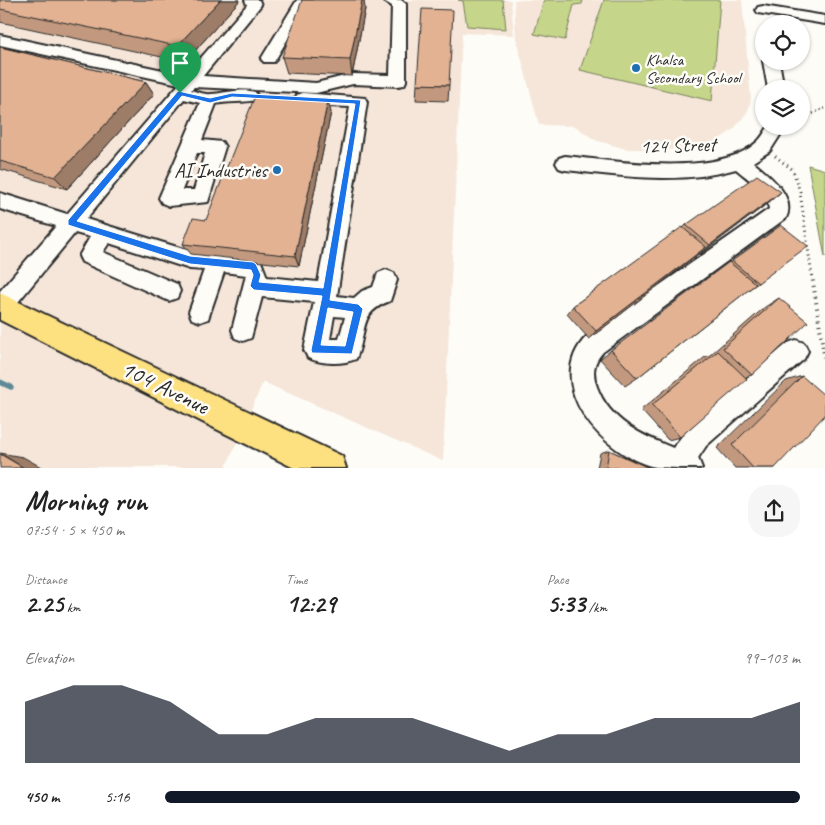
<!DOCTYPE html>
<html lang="en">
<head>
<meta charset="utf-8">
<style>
  body { margin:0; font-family:Caveat,sans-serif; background:#f6f6f6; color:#222; height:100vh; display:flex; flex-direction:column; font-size:19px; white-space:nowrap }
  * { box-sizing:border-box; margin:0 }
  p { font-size:16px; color:#767676 }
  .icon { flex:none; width:28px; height:28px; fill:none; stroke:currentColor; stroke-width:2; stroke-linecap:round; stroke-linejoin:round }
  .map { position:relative; height:468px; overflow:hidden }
  .drawer { display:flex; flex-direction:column; background:#fff; flex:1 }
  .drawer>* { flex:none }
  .fabs { position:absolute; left:755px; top:15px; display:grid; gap:10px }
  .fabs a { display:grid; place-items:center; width:55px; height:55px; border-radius:50%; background:#fff; box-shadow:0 1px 4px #0004; font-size:25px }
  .pin { position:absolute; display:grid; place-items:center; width:42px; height:42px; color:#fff; margin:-51px -21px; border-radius:50% 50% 50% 0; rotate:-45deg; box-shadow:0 0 5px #0007 }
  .pin .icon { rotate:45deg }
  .round { display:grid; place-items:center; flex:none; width:52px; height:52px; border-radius:20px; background:#f6f6f6 }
  .overview { display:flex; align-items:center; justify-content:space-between; height:85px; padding:0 25px }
  h1 { font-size:28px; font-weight:600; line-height:38px }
  .stats { display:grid; grid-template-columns:repeat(3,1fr); gap:8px; height:85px; padding:5px 25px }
  .stats div { display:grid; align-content:center }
  .stats b { font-size:25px; font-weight:600 }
  .stats small { font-size:14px; font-weight:400 }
  .stats p { font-size:14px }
  .chart { height:140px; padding:10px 25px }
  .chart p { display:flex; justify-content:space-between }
  .chart svg { width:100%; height:90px; margin-top:5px; fill:#111827; opacity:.7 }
  ul { padding:0 25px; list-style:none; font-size:16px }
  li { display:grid; grid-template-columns:80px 60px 1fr; align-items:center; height:38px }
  li i { height:12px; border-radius:6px; background:#111827 }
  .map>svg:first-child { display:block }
  .built { fill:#f5e6d9 }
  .green { fill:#c5d58a; stroke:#78805a }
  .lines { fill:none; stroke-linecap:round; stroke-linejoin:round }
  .stream { stroke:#5d8a97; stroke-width:5.5 }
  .minor-casing { stroke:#2b2b2b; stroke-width:4 }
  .major-casing { stroke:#2b2b2b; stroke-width:4 }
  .path-far2 { stroke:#2b2b2b; stroke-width:2.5; stroke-dasharray:1 3; stroke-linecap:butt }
  .path-far1 { stroke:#2b2b2b; stroke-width:3; stroke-dasharray:1 4; stroke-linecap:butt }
  .path { stroke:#2b2b2b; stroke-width:4; stroke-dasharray:1 4.5; stroke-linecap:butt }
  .minor { fill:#fdfcf7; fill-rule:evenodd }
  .major { fill:#fde080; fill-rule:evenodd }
  .wall { fill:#c2997e; stroke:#2b2b2b }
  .shaded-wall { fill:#9e7d67; stroke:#2b2b2b }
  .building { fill:#e2b293; stroke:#2b2b2b }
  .route { fill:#1a73e8; stroke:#fff; fill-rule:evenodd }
  .poi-dot { fill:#1f6fb2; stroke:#fdfcf7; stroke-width:2 }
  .labels { text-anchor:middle; stroke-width:5; stroke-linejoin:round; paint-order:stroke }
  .far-poi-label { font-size:16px; fill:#2b2b2b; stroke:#fdfcf7; text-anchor:start }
  .street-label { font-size:20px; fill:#2b2b2b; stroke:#fdfcf7 }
  .poi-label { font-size:20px; fill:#2b2b2b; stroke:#fdfcf7; text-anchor:end }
  .near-street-label { font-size:24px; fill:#2b2b2b; stroke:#fdfcf7 }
</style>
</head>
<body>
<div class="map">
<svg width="825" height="468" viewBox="0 0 825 468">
  <rect width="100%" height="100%" fill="#fdfcf7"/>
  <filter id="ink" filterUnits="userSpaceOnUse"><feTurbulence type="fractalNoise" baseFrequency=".02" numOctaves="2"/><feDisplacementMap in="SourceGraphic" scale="10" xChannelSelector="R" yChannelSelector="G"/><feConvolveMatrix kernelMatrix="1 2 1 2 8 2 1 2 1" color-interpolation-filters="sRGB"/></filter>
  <g filter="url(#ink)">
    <!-- built -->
    <g class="built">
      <polygon points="0,0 511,0 514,35 462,33 443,461 263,382 226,467 0,467"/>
      <polygon points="514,0 742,0 751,99 748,111 734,129 710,146 683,150 626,149 595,140 575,126 539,125 516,38"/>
    </g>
    <!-- green -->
    <g class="green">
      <polygon points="458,0 503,0 506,29 467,26 463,1"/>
      <polygon points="544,0 583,0 582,4 574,5 565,40 534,34"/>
      <polygon points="604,0 720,0 712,101 580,70"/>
      <polygon points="808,165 825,170 825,257"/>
    </g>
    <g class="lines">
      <!-- stream -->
      <polyline class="stream" points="0,382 11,387"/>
      <defs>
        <g id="minor">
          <path d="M245,0h14l2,5 -58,71 113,7 37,-9 37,1 2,-69 -10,-6h19l5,4v77l-2,4 -6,1 -45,-2 -37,9 -122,-6 -3,3c7,2 14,5 20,4 16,-1 28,-6 44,-2l2,4 -2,4c-12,3 -26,1 -39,4l-14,36 20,2 3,5 -17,55 -39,4 -7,-3 -3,-5 41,-95 -16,-4 -98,120 104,32 63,6 7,2 7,18 51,5 32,-175 -47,-2 -6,-2 -2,-4 2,-4 6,-2 62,5 2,4 -30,194 17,2 8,-7 11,-4 5,-14 8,-3 8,3 3,7 -7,21c-33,12 -22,31 -34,58 -14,6 -34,5 -48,-1l-4,-8 10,-48 -52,-5 -11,41 -8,3 -8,-3 -3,-8 14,-55 -22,-3 -16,47 -8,3 -8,-3 -3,-7 15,-42 -14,-1 -81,-26 -6,9 74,32 3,7 -3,7 -8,3 -87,-39 -3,-6 11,-19 -15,-4 -66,80 -9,3v-25l56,-65 -56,-17v-16l67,21 112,-130 -179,-39v-10l186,40 61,-70zM197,153h8l-11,37h-12zM334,316l11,1 -6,22h-9z"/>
          <polygon points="297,0 311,0 274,62 264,62 261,59"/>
          <polygon points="763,6 825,16 825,24 758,13 756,10 758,7"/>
          <polygon points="763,61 779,61 784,89 768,89"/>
          <path d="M769,126h17l-16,25 -17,11c14,12 44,34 33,56l-183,134c-10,11 -11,21 -6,35 13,35 45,48 76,61l15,-20 100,-85 8,-3 8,3 4,8 -4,8 -98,87 -8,12 4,10c-14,0 -32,0 -46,-1 -52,-10 -116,-83 -69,-131l182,-127c-2,-18 -20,-29 -33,-40 -56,16 -114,7 -171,1l-6,-2 -3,-5 3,-5 6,-2c49,5 154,22 192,-14 5,-4 8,-11 12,-16z"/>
        </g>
        <polygon id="major" points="0,293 342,456 346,468 294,468 0,320"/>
      </defs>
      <!-- minor casing -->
      <use href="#minor" class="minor-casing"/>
      <!-- major casing -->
      <use href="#major" class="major-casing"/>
      <!-- path-far2 -->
      <polyline class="path-far2" points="801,114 812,114 825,108"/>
      <!-- path-far1 -->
      <polyline class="path-far1" points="775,156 793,170 800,192 812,276"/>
      <!-- path -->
      <polyline class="path" points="812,275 825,361"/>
      <!-- minor -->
      <use href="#minor" class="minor"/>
      <!-- major -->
      <use href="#major" class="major"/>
    </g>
    <!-- wall -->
    <g class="wall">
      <polygon points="0,0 240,0 185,62 0,22"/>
      <polygon points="365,9 352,76 287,73 282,57"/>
      <polygon points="0,47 146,82 154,94 67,189 0,169"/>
      <polygon points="417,84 449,85 448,101 416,100"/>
      <polygon points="331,112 299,266 191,254 183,244 206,220"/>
      <polygon points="768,203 699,255 698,254 589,339 567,314 573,306 683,228 686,225"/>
      <polygon points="781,225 758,283 747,291 637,378 625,386 600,359 611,350"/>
      <polygon points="779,298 752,375 746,377 680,437 668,440 641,410 705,357 710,355 765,307"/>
      <polygon points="802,376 775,468 735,468 717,448 786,381"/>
      <polygon points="609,450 649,468 597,468 600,453"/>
    </g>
    <!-- shaded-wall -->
    <g class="shaded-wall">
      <polygon points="220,0 240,0 185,62 177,46"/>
      <polygon points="362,0 364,0 365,9 352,76 350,60"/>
      <polygon points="146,82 154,94 67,189 55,177"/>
      <polygon points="328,100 331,112 299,266 295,256"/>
      <polygon points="781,192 768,203 699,255 710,245"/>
      <polygon points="706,247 695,257 589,339 596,331"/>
      <polygon points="0,453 23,457 43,468 24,468"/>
    </g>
    <!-- building -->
    <g class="building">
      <polygon points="0,0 220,0 177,46 0,9"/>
      <polygon points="302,0 362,0 350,60 282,57"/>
      <polygon points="422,9 453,10 449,85 417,84"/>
      <polygon points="0,47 146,82 55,177 0,161"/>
      <polygon points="255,96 328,100 295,256 183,244 193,218 206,220"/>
      <polygon points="757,175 781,192 710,245 686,225"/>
      <polygon points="781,225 808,246 758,283 732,261"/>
      <polygon points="682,227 706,247 596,331 573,306"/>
      <polygon points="729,262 756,284 637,378 611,350"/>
      <polygon points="779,298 808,322 752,375 723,348"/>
      <polygon points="718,351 747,379 680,437 652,405"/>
      <polygon points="802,376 825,396 825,415 775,468 753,468 732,445"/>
      <polygon points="609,450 649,468 606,468"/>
      <polygon points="0,454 24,468 0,468"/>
    </g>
  </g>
  <!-- route -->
  <path class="route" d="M178,91l32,7 22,-5 129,7 -31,200 28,4 5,5 -11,45 -40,-1 -1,-3 11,-54 -68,-6 -4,-4 3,-11 -2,-5 -61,-6 -122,-39v-5zM182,96l28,7 22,-6 123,7 -32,184 -64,-6 2,-7 -5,-11 -3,-2 -63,-6 -113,-35zM328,308l25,4 -8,34 -24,-1z"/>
  <!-- markers -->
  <g class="poi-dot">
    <circle cx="636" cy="68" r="5"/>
    <circle cx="277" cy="170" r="5"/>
  </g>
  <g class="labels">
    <!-- far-poi labels -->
    <g class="far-poi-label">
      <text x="646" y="65">Khalsa<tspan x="646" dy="18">Secondary School</tspan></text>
    </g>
    <!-- street labels -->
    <g class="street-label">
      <text transform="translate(678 145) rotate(-2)" y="7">124 Street</text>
    </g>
    <!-- poi labels -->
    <g class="poi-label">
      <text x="267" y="177">AI Industries</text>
    </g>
    <!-- near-street labels -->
    <g class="near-street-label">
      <text transform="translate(165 387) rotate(26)" y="8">104 Avenue</text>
    </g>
  </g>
</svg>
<div class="fabs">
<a><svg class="icon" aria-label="locate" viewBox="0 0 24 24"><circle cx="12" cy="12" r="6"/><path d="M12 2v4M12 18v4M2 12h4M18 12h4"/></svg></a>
<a><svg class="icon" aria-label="layers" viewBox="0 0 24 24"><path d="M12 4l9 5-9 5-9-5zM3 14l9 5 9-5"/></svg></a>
</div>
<div class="pin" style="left:180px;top:93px;background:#1e9e55"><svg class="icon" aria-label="arrive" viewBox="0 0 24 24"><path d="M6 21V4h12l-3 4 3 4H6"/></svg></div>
</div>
<section class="drawer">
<div class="overview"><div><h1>Morning run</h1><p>07:54 · 5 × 450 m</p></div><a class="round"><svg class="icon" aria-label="share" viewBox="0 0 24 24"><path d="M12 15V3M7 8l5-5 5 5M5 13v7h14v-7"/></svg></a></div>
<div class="stats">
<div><p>Distance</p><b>2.25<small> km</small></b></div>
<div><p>Time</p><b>12:29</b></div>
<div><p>Pace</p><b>5:33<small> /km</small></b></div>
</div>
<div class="chart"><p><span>Elevation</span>99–103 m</p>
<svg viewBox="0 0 160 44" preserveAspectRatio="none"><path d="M0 44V14L10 6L20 6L30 14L40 30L50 30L60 22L70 22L80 22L90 30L100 38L110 30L120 30L130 22L140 22L150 22L160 14V44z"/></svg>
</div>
<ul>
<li><b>450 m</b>5:16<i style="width:100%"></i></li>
</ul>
</section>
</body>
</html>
